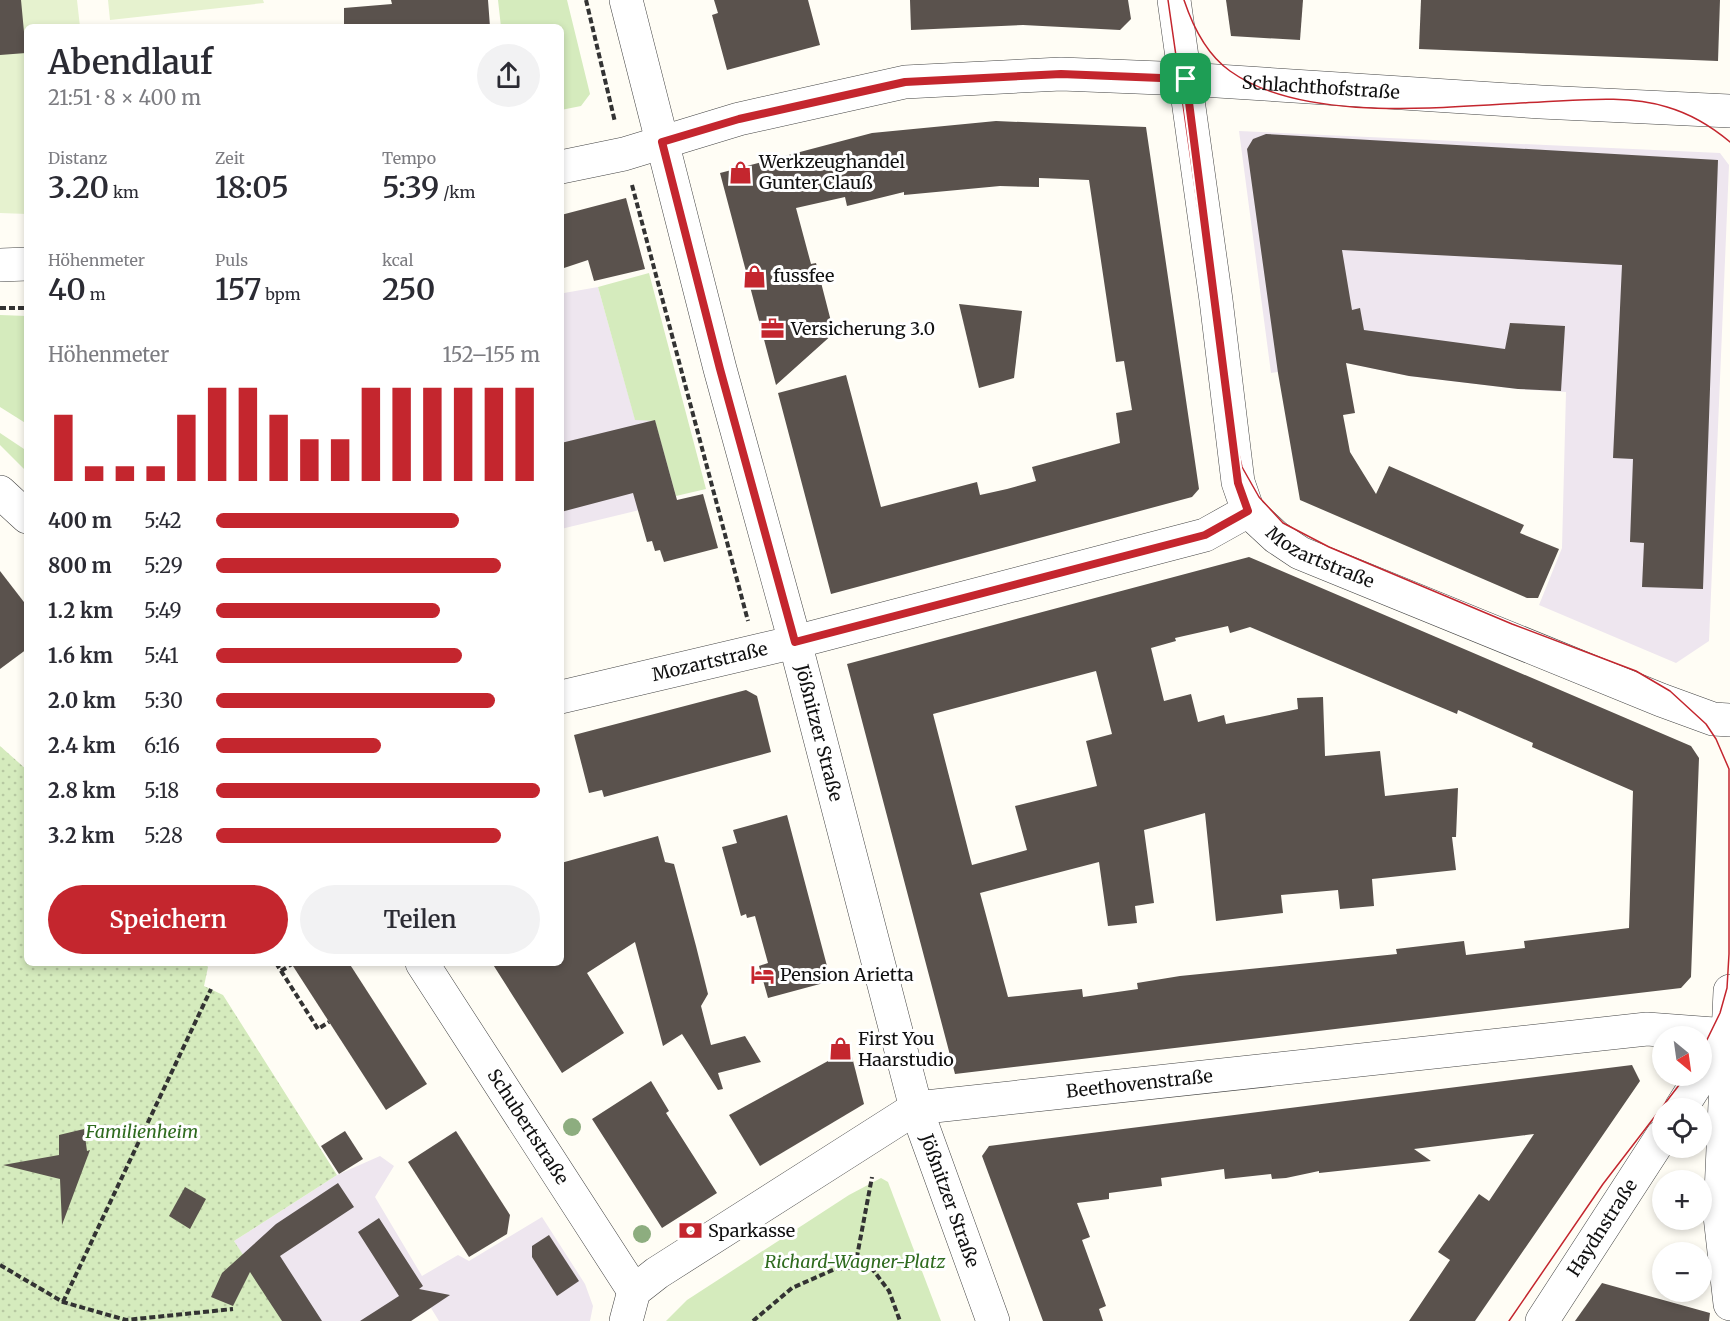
<!DOCTYPE html>
<html lang="de">
<head>
<meta charset="utf-8">
<style>
  body { margin:0; font-family:Merriweather,serif; background:#f2f2f3; color:#2b2b33; height:100vh; display:flex; flex-direction:column; font-size:22px; white-space:nowrap }
  * { box-sizing:border-box; margin:0 }
  p { font-size:20px; color:#7c7c81 }
  .icon { flex:none; width:33px; height:33px; fill:none; stroke:currentColor; stroke-width:2; stroke-linecap:round; stroke-linejoin:round }
  .map { position:relative; flex:1; overflow:hidden }
  .side { position:absolute; left:24px; top:24px; width:540px; height:942px; display:flex; flex-direction:column; background:#fff; border-radius:9px; box-shadow:0 3px 9px #0003 }
  .side>* { flex:none }
  .needle { width:39px; rotate:151deg }
  .controls { position:absolute; left:1652px; top:1026px; display:grid; gap:12px }
  .controls a { display:grid; place-items:center; width:60px; height:60px; border-radius:50%; background:#fff; box-shadow:0 3px 9px #0003; font-size:30px }
  .pin { position:absolute; display:grid; place-items:center; width:51px; height:51px; color:#fff; margin:-26px; border-radius:12px; box-shadow:0 3px 9px #0006 }
  .round { display:grid; place-items:center; flex:none; width:63px; height:63px; border-radius:32px; background:#f2f2f3 }
  .summary { display:flex; align-items:center; justify-content:space-between; height:102px; padding:0 24px }
  h1 { font-size:33px; font-weight:600; line-height:45px }
  .stats { display:grid; grid-template-columns:repeat(3,1fr); gap:9px; height:102px; padding:6px 24px }
  .stats div { display:grid; align-content:center }
  .stats b { font-size:30px; font-weight:600 }
  .stats small { font-size:16px; font-weight:400 }
  .stats p { font-size:16px }
  .chart { height:168px; padding:12px 24px }
  .chart p { display:flex; justify-content:space-between }
  .chart svg { width:100%; height:108px; margin-top:6px; stroke:#c4262e; stroke-width:6 }
  .cta { display:flex; gap:12px; margin-top:auto; padding:12px 24px }
  .cta a { flex:1; height:69px; border-radius:36px; background:#c4262e; color:#fff; font-size:24px; font-weight:600; line-height:69px; text-align:center }
  .cta a+a { background:#f2f2f3; color:#2b2b33 }
  ul { padding:0 24px; list-style:none; font-size:20px }
  li { display:grid; grid-template-columns:96px 72px 1fr; align-items:center; height:45px }
  li i { height:15px; border-radius:8px; background:#c4262e }
  .map>svg:first-child { display:block }
  .industrial { fill:#eee6ef }
  .grass { fill:#d5ebbd }
  .garden { fill:url(#garden-dots) }
  .pitch { fill:#e6f2cf }
  .building { fill:#5a524d; fill-rule:evenodd }
  .lines { fill:none; stroke-linecap:round; stroke-linejoin:round }
  .minor-casing { stroke:#444; stroke-width:34 }
  .path { stroke:#333; stroke-width:4; stroke-dasharray:6 3; stroke-linecap:butt }
  .minor { stroke:#fff; stroke-width:33 }
  .tram { stroke:#c4262e; stroke-width:1.5 }
  .tree { fill:#8dad7f }
  .route-casing { stroke:#fff; stroke-width:12 }
  .route { stroke:#c4262e; stroke-width:8 }
  .labels { text-anchor:middle; stroke-width:6; stroke-linejoin:round; paint-order:stroke }
  .street-label { font-size:18px; fill:#111; stroke:#fff }
  .poi-label { font-size:18px; fill:#111; stroke:#fff; text-anchor:start }
  .park-label { font-size:18px; font-style:italic; fill:#2f6b1f; stroke:#fff }
</style>
</head>
<body>
<div class="map">
<svg width="1730" height="1321" viewBox="0 0 1730 1321">
  <defs>
    <pattern id="garden-dots" width="8" height="8" patternUnits="userSpaceOnUse" patternTransform="scale(1.5)"><rect width="8" height="8" fill="#d5ebbd"/><path d="M2 2h.1M6 6h.1" fill="none" stroke="#b6c8a1" stroke-width="1.8" stroke-linecap="round"/></pattern>
  </defs>
  <rect width="100%" height="100%" fill="#fffdf5"/>
  <!-- industrial -->
  <g class="industrial">
    <polygon points="1239,131 1720,153 1729,165 1709,641 1676,663 1539,605 1562,548 1566,392 1518,389 1409,376 1342,362 1271,373"/>
    <polygon points="561,286 564,293 598,287 635,419 655,420 652,507 561,529"/>
    <polygon points="380,1156 394,1166 375,1197 422,1276 458,1255 469,1261 542,1217 585,1284 593,1306 590,1321 439,1321 431,1308 411,1321 282,1321 234,1241 337,1175"/>
  </g>
  <!-- grass -->
  <g class="grass">
    <polygon points="498,0 567,0 590,94 581,106 561,110 561,27 501,27"/>
    <polygon points="649,273 706,489 676,496 655,421 635,420 598,287"/>
    <polygon points="0,315 27,316 27,424 0,407"/>
    <polygon points="0,433 27,451 27,472 0,445"/>
    <polygon points="881,1178 888,1182 941,1321 666,1321 687,1300 849,1195"/>
  </g>
  <!-- garden -->
  <polygon class="garden" points="0,746 27,770 27,963 205,963 208,967 204,986 223,995 337,1175 234,1241 272,1299 282,1321 0,1321"/>
  <!-- pitch -->
  <g class="pitch">
    <polygon points="0,0 77,0 80,27 27,27 27,214 0,213"/>
    <polygon points="108,0 263,0 264,3 110,20"/>
  </g>
  <!-- building -->
  <g class="building">
    <polygon points="0,0 21,0 26,53 0,55"/>
    <polygon points="391,0 488,0 490,27 344,27 344,8 392,4"/>
    <polygon points="714,0 808,0 820,45 727,70 712,15 718,13"/>
    <polygon points="910,0 1128,0 1131,19 1120,30 1023,25 911,30"/>
    <polygon points="1226,0 1303,0 1300,40 1231,36"/>
    <polygon points="1421,0 1720,0 1718,61 1419,49"/>
    <polygon points="996,121 1146,127 1199,489 1192,497 831,594 778,393 846,375 881,507 977,482 980,495 1007,489 1036,481 1032,467 1120,443 1116,413 1132,410 1124,361 1116,362 1089,180 1039,178 1039,187 1000,186 904,195 904,192 847,206 845,197 796,208 811,264 816,263 834,333 776,385 720,173 872,133"/>
    <polygon points="1266,134 1718,160 1703,589 1642,587 1644,543 1630,542 1633,459 1613,458 1622,265 1342,250 1352,310 1360,308 1364,330 1505,349 1510,323 1565,326 1561,391 1518,389 1409,376 1346,363 1355,413 1343,415 1350,452 1376,494 1389,466 1524,525 1520,533 1559,549 1538,598 1527,598 1300,500 1278,373 1247,149 1253,139"/>
    <polygon points="626,198 645,269 594,281 588,260 561,269 561,215"/>
    <polygon points="959,304 1022,311 1014,378 979,388"/>
    <polygon points="655,420 677,500 703,494 718,548 664,562 660,550 655,551 652,541 647,542 633,493 561,512 561,443"/>
    <path d="M1249,557l442,189 8,12 -8,219 -10,11 -726,86 -108,-410zM1228,626l2,7 20,-6 207,87 1,-4 75,33 -1,4 101,44 -4,137 -105,13 1,7 -59,7 -2,-14 -68,8 1,5 -217,22 -43,7 1,6 -55,8 -1,-8 -74,8 -28,-104 119,-31 9,64 29,-3 -2,-17 19,-3 -10,-73 61,-17 11,108 67,-8 -2,-18 57,-5 2,19 34,-3 -2,-27 84,-9 -4,-33h4l2,-49 -73,8 -5,-45 -55,5 -2,-59 -26,1 1,11 -72,15 -2,-9 -26,7 -7,-28 -27,7 -13,-53 25,-7 -1,-3zM1096,671l16,63 -26,7 11,45 -82,20 12,44 -55,15 -39,-151z"/>
    <polygon points="0,571 27,606 27,649 0,669"/>
    <polygon points="746,690 757,696 771,752 604,797 602,790 589,793 574,735"/>
    <polygon points="787,815 831,981 768,998 759,966 768,963 755,916 747,918 746,914 741,916 722,847 737,843 733,830"/>
    <polygon points="658,836 665,862 674,864 696,946 708,994 701,1006 711,1045 745,1036 761,1062 718,1073 723,1089 718,1090 682,1034 663,1046 635,942 587,973 624,1033 562,1073 492,963 561,963 561,863"/>
    <polygon points="291,963 349,963 427,1084 386,1110"/>
    <polygon points="850,1049 864,1104 760,1166 729,1115"/>
    <polygon points="1632,1065 1640,1081 1475,1321 1409,1321 1450,1260 1438,1252 1479,1194 1489,1201 1534,1134 1414,1149 1431,1161 1319,1173 1319,1171 1286,1178 1272,1179 1271,1174 1225,1179 1224,1169 1161,1178 1162,1186 1109,1193 1109,1199 1077,1203 1090,1237 1082,1240 1106,1306 1099,1309 1103,1321 1043,1321 982,1156 989,1146"/>
    <polygon points="651,1081 669,1111 666,1113 717,1193 662,1228 592,1119"/>
    <polygon points="84,1129 87,1151 90,1150 62,1225 60,1179 3,1165 59,1155 59,1135"/>
    <polygon points="345,1131 363,1159 339,1174 321,1146"/>
    <polygon points="456,1131 510,1215 507,1234 469,1257 408,1162"/>
    <polygon points="338,1183 354,1207 280,1256 322,1321 282,1321 250,1272 233,1306 211,1297 222,1273 276,1224"/>
    <polygon points="185,1187 206,1199 190,1229 169,1216"/>
    <polygon points="379,1218 423,1286 419,1289 450,1295 411,1321 360,1321 399,1296 358,1232"/>
    <polygon points="549,1235 579,1281 557,1296 532,1257 532,1246"/>
    <polygon points="1602,1283 1710,1313 1709,1321 1575,1321"/>
  </g>
  <g class="lines">
    <defs>
      <g id="minor">
        <path id="s1" d="M626,0l94,369 75,273 121,466 77,213"/>
        <path id="s2" d="M1174,0l42,300 22,182 10,29 28,26 24,16 361,147 52,19 17,1"/>
        <path id="s3" d="M561,167l63,-13 115,-35 166,-37 156,-8 125,5 355,23 189,9"/>
        <polyline points="0,265 27,264"/>
        <polyline points="0,492 27,517"/>
        <path id="s4" d="M561,697l234,-55 410,-107 43,-24"/>
        <path id="s5" d="M422,963l212,328"/>
        <polyline points="1730,991 1720,1216 1730,1304"/>
        <polyline points="1681,1108 1727,1036"/>
        <path id="s6" d="M626,1321l8,-30 23,-18 259,-165 731,-79 81,6"/>
        <path id="s7" d="M1542,1321l120,-185"/>
      </g>
    </defs>
    <!-- minor casing -->
    <use href="#minor" class="minor-casing"/>
    <!-- path -->
    <g class="path">
      <polyline points="586,0 615,122"/>
      <polyline points="632,185 748,621"/>
      <polyline points="0,308 27,308"/>
      <polyline points="276,963 318,1029 329,1022"/>
      <polyline points="281,971 292,964"/>
      <polyline points="0,1265 63,1302 126,1320 233,1309"/>
      <polyline points="855,1267 872,1177"/>
      <polyline points="63,1302 211,989"/>
      <polyline points="753,1321 792,1288 835,1269 870,1266 889,1291 900,1321"/>
    </g>
    <!-- minor -->
    <use href="#minor" class="minor"/>
    <!-- tram -->
    <g class="tram">
      <polyline points="1168,0 1224,391 1242,467 1259,497 1283,523 1329,547 1512,624 1636,671 1670,691 1706,724 1716,739 1729,769 1729,954 1727,988 1720,1013 1701,1052"/>
      <path d="M1184,0c9,27 22,54 46,71 75,54 222,35 311,31 41,-2 86,-7 126,5 24,7 44,19 63,35"/>
      <polyline points="1509,1321 1603,1184 1686,1076"/>
    </g>
  </g>
  <!-- trees -->
  <g class="tree">
    <circle cx="572" cy="1127" r="9"/>
    <circle cx="642" cy="1234" r="9"/>
  </g>
  <g class="lines">
    <defs>
      <polygon id="route" points="1061,74 1186,79 1238,483 1248,511 1205,535 795,642 720,369 662,142 739,119 905,82"/>
    </defs>
    <!-- route casing -->
    <use href="#route" class="route-casing"/>
    <!-- route -->
    <use href="#route" class="route"/>
  </g>
  <!-- icons -->
  <defs>
    <symbol id="shop-bare" viewBox="-9 -9 18 18"><path d="M-5-2.5h2.3a2.7 3.5 0 0 1 5.4 0H5L5.5 6h-11ZM-1.5-2.5h3a1.5 2.3 0 0 0-3 0Z" fill="#c4262e" stroke="#fff" stroke-width="2.5" paint-order="stroke"/></symbol>
    <symbol id="office-bare" viewBox="-9 -9 18 18"><path d="M-6-3h4V-5.5h4V-3h4V5H-6ZM-1-4.5V-3h2v-1.5ZM-6 0V1H6V0Z" fill="#c4262e" stroke="#fff" stroke-width="2.5" paint-order="stroke"/></symbol>
    <symbol id="hotel-bare" viewBox="-9 -9 18 18"><path d="M-6-4.5h1.5V1H6V5H4.5V3h-9V5H-6ZM-4 0a1.8 1.8 0 1 1 3.6 0ZM.5 0V-2.5h3Q6-2.5 6 0Z" fill="#c4262e" stroke="#fff" stroke-width="2.5" paint-order="stroke"/></symbol>
    <symbol id="bank-bare" viewBox="-9 -9 18 18"><path d="M-6-4H6V4H-6ZM0-2.3a2.3 2.3 0 1 0 0 4.6a2.3 2.3 0 1 0 0-4.6Z" fill="#c4262e" stroke="#fff" stroke-width="2.5" paint-order="stroke"/></symbol>
  </defs>
  <g fill-rule="evenodd">
    <use href="#shop-bare" x="724" y="156" width="33" height="33"/>
    <use href="#shop-bare" x="738" y="260" width="33" height="33"/>
    <use href="#office-bare" x="756" y="312" width="33" height="33"/>
    <use href="#hotel-bare" x="746" y="958" width="33" height="33"/>
    <use href="#shop-bare" x="824" y="1032" width="33" height="33"/>
    <use href="#bank-bare" x="674" y="1214" width="33" height="33"/>
  </g>
  <g class="labels">
    <!-- street labels -->
    <g class="street-label">
      <text dy="6" stroke="none"><textPath href="#s3" startOffset="771">Schlachthofstraße</textPath></text>
      <text dy="6" stroke="none"><textPath href="#s2" startOffset="604">Mozartstraße</textPath></text>
      <text dy="6" stroke="none"><textPath href="#s4" startOffset="153">Mozartstraße</textPath></text>
      <text dy="6" stroke="none"><textPath href="#s1" startOffset="758">Jößnitzer Straße</textPath></text>
      <text dy="6" stroke="none"><textPath href="#s6" startOffset="592">Beethovenstraße</textPath></text>
      <text dy="6" stroke="none"><textPath href="#s5" startOffset="195">Schubertstraße</textPath></text>
      <text dy="6" stroke="none"><textPath href="#s1" startOffset="1244">Jößnitzer Straße</textPath></text>
      <text dy="6" stroke="none"><textPath href="#s7" startOffset="111">Haydnstraße</textPath></text>
    </g>
    <!-- poi labels -->
    <g class="poi-label">
      <text x="759" y="168">Werkzeughandel<tspan x="759" dy="21">Gunter Clauß</tspan></text>
      <text x="773" y="282">fussfee</text>
      <text x="791" y="335">Versicherung 3.0</text>
      <text x="780" y="981">Pension Arietta</text>
      <text x="858" y="1045">First You<tspan x="858" dy="21">Haarstudio</tspan></text>
      <text x="708" y="1237">Sparkasse</text>
    </g>
    <!-- park labels -->
    <g class="park-label">
      <text x="142" y="1138">Familienheim</text>
      <text x="855" y="1268">Richard-Wagner-Platz</text>
    </g>
  </g>
</svg>
<div class="controls">
<a><svg class="needle" viewBox="-14 -14 28 28"><path d="M0-13l5 13h-10z" fill="#e53935"/><path d="M0 13l5-13h-10z" fill="#7c7c81"/></svg></a>
<a><svg class="icon" aria-label="locate" viewBox="0 0 24 24"><circle cx="12" cy="12" r="6"/><path d="M12 2v4M12 18v4M2 12h4M18 12h4"/></svg></a>
<a>+</a>
<a>−</a>
</div>
<div class="pin" style="left:1186px;top:79px;background:#1e9e55"><svg class="icon" aria-label="arrive" viewBox="0 0 24 24"><path d="M6 21V4h12l-3 4 3 4H6"/></svg></div>
<section class="side">
<div class="summary"><div><h1>Abendlauf</h1><p>21:51 · 8 × 400 m</p></div><a class="round"><svg class="icon" aria-label="share" viewBox="0 0 24 24"><path d="M12 15V3M7 8l5-5 5 5M5 13v7h14v-7"/></svg></a></div>
<div class="stats">
<div><p>Distanz</p><b>3.20<small> km</small></b></div>
<div><p>Zeit</p><b>18:05</b></div>
<div><p>Tempo</p><b>5:39<small> /km</small></b></div>
</div>
<div class="stats">
<div><p>Höhenmeter</p><b>40<small> m</small></b></div>
<div><p>Puls</p><b>157<small> bpm</small></b></div>
<div><p>kcal</p><b>250</b></div>
</div>
<div class="chart"><p><span>Höhenmeter</span>152–155 m</p>
<svg viewBox="0 0 160 44" preserveAspectRatio="none"><path d="M5 44V17M15 44V38M25 44V38M35 44V38M45 44V17M55 44V6M65 44V6M75 44V17M85 44V27M95 44V27M105 44V6M115 44V6M125 44V6M135 44V6M145 44V6M155 44V6"/></svg>
</div>
<ul>
<li><b>400 m</b>5:42<i style="width:75%"></i></li>
<li><b>800 m</b>5:29<i style="width:88%"></i></li>
<li><b>1.2 km</b>5:49<i style="width:69%"></i></li>
<li><b>1.6 km</b>5:41<i style="width:76%"></i></li>
<li><b>2.0 km</b>5:30<i style="width:86%"></i></li>
<li><b>2.4 km</b>6:16<i style="width:51%"></i></li>
<li><b>2.8 km</b>5:18<i style="width:100%"></i></li>
<li><b>3.2 km</b>5:28<i style="width:88%"></i></li>
</ul>
<div class="cta"><a>Speichern</a><a>Teilen</a></div>
</section>
</div>
</body>
</html>
